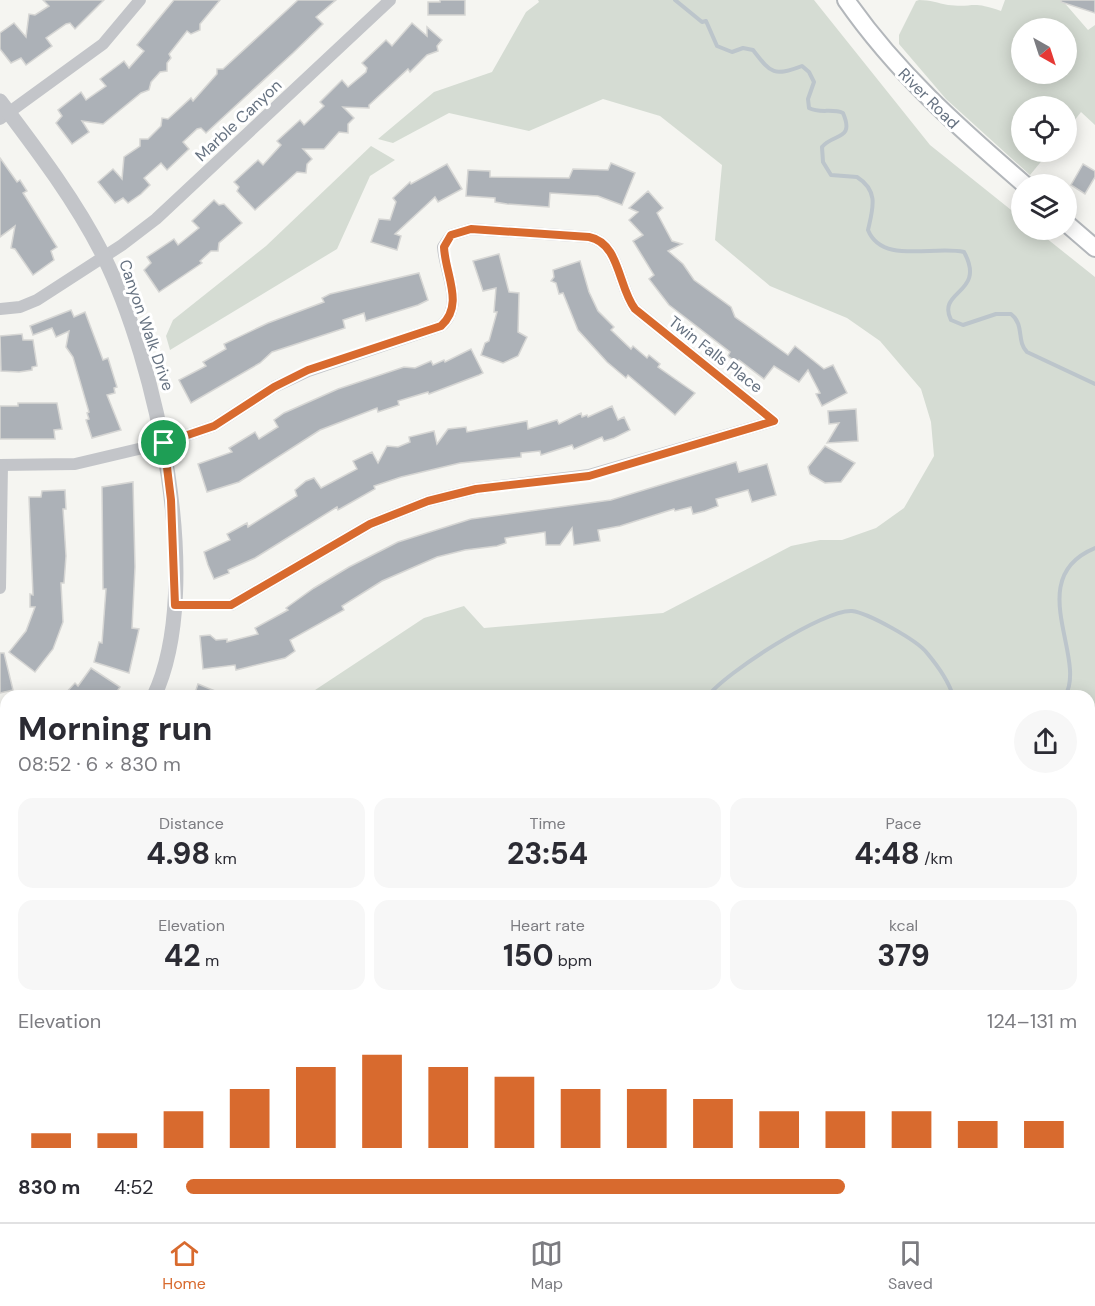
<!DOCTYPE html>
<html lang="en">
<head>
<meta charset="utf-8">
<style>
  body { margin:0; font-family:"DM Sans",sans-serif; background:#f7f7f7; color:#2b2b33; height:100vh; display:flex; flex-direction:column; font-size:22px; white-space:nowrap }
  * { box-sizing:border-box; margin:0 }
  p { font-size:20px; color:#7c7c81 }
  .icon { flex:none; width:33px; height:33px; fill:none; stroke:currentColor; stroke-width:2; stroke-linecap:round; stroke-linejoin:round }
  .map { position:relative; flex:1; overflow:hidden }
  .panel { position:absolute; left:0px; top:690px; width:1095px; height:532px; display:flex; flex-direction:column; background:#fff; border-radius:18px 18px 0 0; box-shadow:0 3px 15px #0003 }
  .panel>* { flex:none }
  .needle { width:39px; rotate:141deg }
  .controls { position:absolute; left:1011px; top:18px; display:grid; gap:12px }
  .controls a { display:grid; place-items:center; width:66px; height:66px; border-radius:50%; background:#fff; box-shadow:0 3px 15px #0003; font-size:30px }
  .pin { position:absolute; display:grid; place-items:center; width:51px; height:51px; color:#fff; margin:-26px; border:3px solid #fff; border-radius:50%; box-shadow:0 2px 6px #0007 }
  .round { display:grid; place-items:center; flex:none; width:63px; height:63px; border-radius:32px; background:#f7f7f7 }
  .overview { display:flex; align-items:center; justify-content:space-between; height:102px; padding:0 18px }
  h1 { font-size:33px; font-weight:700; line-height:45px }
  .figures { display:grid; grid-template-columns:repeat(3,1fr); gap:9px; height:102px; padding:6px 18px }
  .figures div { display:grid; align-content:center; border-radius:15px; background:#f7f7f7; text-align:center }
  .figures b { font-size:30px; font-weight:700 }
  .figures small { font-size:16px; font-weight:400 }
  .figures p { font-size:16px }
  .chart { height:168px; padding:12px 18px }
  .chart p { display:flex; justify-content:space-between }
  .chart svg { width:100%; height:108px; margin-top:6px; stroke:#d86a2e; stroke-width:6 }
  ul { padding:0 18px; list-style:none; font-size:20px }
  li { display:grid; grid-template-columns:96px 72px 1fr; align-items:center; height:45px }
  li i { height:15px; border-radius:8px; background:#d86a2e }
  .dock { display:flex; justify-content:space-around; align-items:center; height:84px; border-top:2px solid #e1e1e2; background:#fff; font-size:16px; color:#7c7c81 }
  .dock a { display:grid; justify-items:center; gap:3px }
  .dock .current { color:#d86a2e }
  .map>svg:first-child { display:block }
  .green { fill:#d5dcd3; fill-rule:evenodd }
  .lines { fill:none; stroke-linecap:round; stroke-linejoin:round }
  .stream { stroke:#bcc5cb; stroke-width:4 }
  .building { fill:#acb1b7; stroke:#d6d6d4; stroke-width:1.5 }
  .secondary-casing { stroke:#b3b7bb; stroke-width:20 }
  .minor { stroke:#c3c5c9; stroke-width:12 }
  .tertiary { stroke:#c3c5c9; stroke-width:15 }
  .secondary { stroke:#fff; stroke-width:16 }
  .route-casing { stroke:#fff; stroke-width:12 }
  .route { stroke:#d86a2e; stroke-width:8 }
  .labels { text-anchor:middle; stroke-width:6; stroke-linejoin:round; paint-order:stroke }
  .street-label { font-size:16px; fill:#667281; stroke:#fff }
</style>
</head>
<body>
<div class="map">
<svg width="1095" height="1222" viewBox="0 0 1095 1222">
  <rect width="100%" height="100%" fill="#f5f5f1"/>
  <!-- green -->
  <g class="green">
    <polygon points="538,0 814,0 930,145 1021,218 1022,230 1036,230 1095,277 1095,1040 1089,1050 1089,696 306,696 424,618 464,606 484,628 663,613 791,546 820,540 842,540 876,528 904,508 934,456 931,422 921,389 880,341 847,318 770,286 715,240 722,165 660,116 603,99 529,131 449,113 393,143 378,139 434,92 492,72 526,12 539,2"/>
    <path d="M919,0c11,0 19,3 29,5 27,3 22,-5 53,6l4,-11h57l26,30 7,-5v100l-14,-13 -14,18 -1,-24h-44v46h27l-19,23 -84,-76 -47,-55v-9l17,-34zM1022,28h44v46h-44z"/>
    <polygon points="371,146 395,160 370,176 337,249 170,350 166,336 173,320 266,246"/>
    <polygon points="6,1072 6,1216 306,1217 303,1222 0,1222 0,1073"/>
  </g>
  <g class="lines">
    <!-- stream -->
    <g class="stream">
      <path d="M675,0l27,22 4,-1 11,25 15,6 11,-4 10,2c18,23 20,27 49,16l7,6 5,10 -6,17 1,9c11,6 23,0 34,5 12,28 -10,20 -21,34l1,15 8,13 26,2c22,14 16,31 11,53 14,35 66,15 96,22 23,42 -28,38 -13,68l12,5 33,-11h15c14,11 5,27 16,38l68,32"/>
      <path d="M708,696c17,-23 116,-87 144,-85 16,2 65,29 75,42 10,12 22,29 26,43"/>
      <path d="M1065,696c23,-38 -43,-118 30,-148"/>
      <polyline points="1089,979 1095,974"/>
      <polyline points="0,1215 6,1211"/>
      <polyline points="112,1216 113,1222"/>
      <polyline points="168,1222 170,1216"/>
      <polyline points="830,1222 835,1216"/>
    </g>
  </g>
  <!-- building -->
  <g class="building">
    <polygon points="43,0 104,0 75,29 70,23 66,24 46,38 52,46 26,65 21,58 11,63 0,49 0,33 14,23 26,37 29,14 35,15 49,6"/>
    <polygon points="174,0 220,0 200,24 200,30 191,34 187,31 169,54 171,58 167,63 167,71 160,72 151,82 149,90 141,93 103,124 82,121 89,132 72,144 56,123 62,116 58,110 81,92 86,100 106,86 100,79 124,61 129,68 144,51 137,45"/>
    <polygon points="298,0 336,0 316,17 323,24 293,53 206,133 201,128 197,129 183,142 189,149 167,170 161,163 144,178 150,185 141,194 128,203 123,198 115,203 98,182 113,169 122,179 124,157 140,146 140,139 148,139 161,126 162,118 168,119 191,98 193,101 217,74 217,69 223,69"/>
    <polygon points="440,0 465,0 465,15 428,15 428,2 440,2"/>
    <polygon points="1061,0 1095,0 1095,13 1061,2"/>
    <polygon points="412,23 427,36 427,27 442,40 437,46 438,51 427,55 410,72 408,69 369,105 369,108 343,107 354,118 348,124 348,133 339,132 324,149 303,149 312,159 307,164 306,173 297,172 255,210 237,191 239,187 234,182 258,160 263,165 281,145 277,141 300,120 304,125 324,106 320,102 342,80 348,87 366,72 367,68 362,63 386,40 392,46"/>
    <polygon points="0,158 17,182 20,180 27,191 23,193 57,247 51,251 54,260 33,275 15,249 11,248 15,226 0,237"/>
    <polygon points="611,163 635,173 622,205 598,196 550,193 549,207 507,204 495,202 495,198 466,196 468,170 490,171 490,177 569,178 573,169 608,170"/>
    <polygon points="447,164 462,189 438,202 435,197 422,209 395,234 401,236 397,250 371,242 379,219 390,220 396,202 393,198 410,182 411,184"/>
    <polygon points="1083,164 1095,171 1095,177 1085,194 1071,185"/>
    <polygon points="648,191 663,208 657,213 672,241 682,244 668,251 683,264 694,280 731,307 735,317 788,355 795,346 824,369 833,365 847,393 822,406 816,394 820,393 808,370 799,382 774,366 764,379 739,360 737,363 728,356 730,352 669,305 649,279 654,275 633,241 643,235 629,220 638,212 629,208"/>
    <polygon points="214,200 219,205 224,204 242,223 219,243 218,251 211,251 200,261 202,263 159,292 144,270 151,263 147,257 174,239 178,245 199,228 192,221"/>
    <polygon points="499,254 509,292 519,293 518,332 527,337 518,356 503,363 481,355 485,343 489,341 497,312 494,312 496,288 483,291 473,261"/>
    <polygon points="580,261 589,292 598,311 614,327 611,330 631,349 633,346 647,358 649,355 660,364 658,367 695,393 675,415 628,375 626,378 607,362 578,330 563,293 559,294 556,283 551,281 554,277 553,270"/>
    <polygon points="419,273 428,300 418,305 366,321 364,313 343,320 345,328 272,352 260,363 191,403 179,380 206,366 203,362 226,349 224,344 268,323 324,302 322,298 330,294"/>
    <polygon points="71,310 74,317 85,312 103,360 108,358 117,387 114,388 115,393 107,395 121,430 92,438 86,420 89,419 87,413 89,412 73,357 66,347 69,331 56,337 52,328 33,335 30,326"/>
    <polygon points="22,334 23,340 33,340 37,366 32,367 32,370 19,372 1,371 0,336"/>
    <polygon points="471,349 483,373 479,375 429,394 428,392 398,401 399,405 378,412 377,408 320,430 239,482 207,492 198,464 232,452 229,448 255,432 259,439 278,427 274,420 284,413 338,389 404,367 415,368 431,361 433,365 444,360 445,362"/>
    <polygon points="18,403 57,403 62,429 54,430 55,439 0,439 0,406 18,406"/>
    <polygon points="612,406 618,420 624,417 630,430 614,438 604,441 602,437 574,449 572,445 541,455 540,451 521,453 521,457 460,463 401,477 374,486 375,489 338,510 337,507 255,558 228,570 229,573 214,579 208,565 204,552 230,540 227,534 247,523 248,527 297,496 295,490 306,481 314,478 321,488 357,469 353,461 372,452 378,463 387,446 398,447 410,442 409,437 434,431 437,444 448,429 466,427 467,432 527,421 528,429 557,420 559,424 581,413 582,417 587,415 588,417"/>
    <polygon points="856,409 858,441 827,443 839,423 829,424 828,411"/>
    <polygon points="825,446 855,463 841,482 825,483 810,474 808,467"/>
    <polygon points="736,462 739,472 767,464 776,495 752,502 748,490 716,499 718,506 705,511 693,514 691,507 675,511 674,509 620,526 598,530 600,541 574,545 572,528 560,545 546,545 545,532 505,538 506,543 497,546 465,550 437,557 382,581 342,606 344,610 290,640 295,651 285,658 236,670 235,665 203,669 200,636 210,635 216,640 227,639 227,642 258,634 255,628 288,610 286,608 314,588 349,567 398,542 471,519 611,500"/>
    <polygon points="133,482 135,567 132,628 139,629 129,673 94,662 99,642 102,643 106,589 103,589 102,487"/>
    <polygon points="65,490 66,509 63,509 66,556 64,583 61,583 63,622 53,649 35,672 9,652 26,631 35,607 30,607 30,594 33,595 29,497 41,497 42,491"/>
    <polygon points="0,653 4,653 13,690 0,693"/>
    <polygon points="91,668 120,687 114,696 63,696 75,683 78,686"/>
    <polygon points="198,684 227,696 194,696"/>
  </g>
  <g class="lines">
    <defs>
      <g id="secondary">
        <path d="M846,0c50,72 112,127 178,184"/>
        <polyline points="1066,223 1095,248"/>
      </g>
    </defs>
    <!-- secondary casing -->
    <use href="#secondary" class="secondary-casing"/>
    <!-- minor -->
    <g class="minor">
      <polyline points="0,119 103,44 140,0"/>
      <polyline points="0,309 20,307 37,300 122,245 156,219 390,0"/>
      <path d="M0,465l75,-1 89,-21 50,-17 60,-39 34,-16 133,-45c24,-21 4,-52 2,-79l8,-12 20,-6 118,8c31,6 29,50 46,72l139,112 -185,54 -113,14 -48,12 -58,23 -139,81h-56"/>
      <polyline points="0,588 2,465"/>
      <polyline points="0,958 6,955"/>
    </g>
    <!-- tertiary -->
    <g class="tertiary">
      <path d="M0,101c37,49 75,99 103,154 53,106 103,331 51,441"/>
      <polyline points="0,793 6,793"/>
    </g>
    <!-- secondary -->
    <use href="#secondary" class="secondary"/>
  </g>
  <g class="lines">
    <defs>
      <path id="route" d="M471,229l118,8c31,6 29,50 46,72l139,112 -185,55 -113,13 -48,12 -58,23 -139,81h-56l-4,-105 -7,-57 50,-17 60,-39 34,-17 133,-44c24,-21 4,-52 3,-79l7,-12z"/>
    </defs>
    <!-- route casing -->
    <use href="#route" class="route-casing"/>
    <!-- route -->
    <use href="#route" class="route"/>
  </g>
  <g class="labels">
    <!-- street labels -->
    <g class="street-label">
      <text transform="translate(929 98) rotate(45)" y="6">River Road</text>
      <text transform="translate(238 120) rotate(-43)" y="6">Marble Canyon</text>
      <text transform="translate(147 325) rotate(71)" y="6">Canyon Walk Drive</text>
      <text transform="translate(716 354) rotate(38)" y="6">Twin Falls Place</text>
    </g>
  </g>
</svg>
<div class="controls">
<a><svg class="needle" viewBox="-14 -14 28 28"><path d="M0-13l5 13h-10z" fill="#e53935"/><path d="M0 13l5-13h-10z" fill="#7c7c81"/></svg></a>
<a><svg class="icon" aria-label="locate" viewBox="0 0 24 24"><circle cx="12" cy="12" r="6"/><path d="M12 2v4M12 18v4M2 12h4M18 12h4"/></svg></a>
<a><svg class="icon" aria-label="layers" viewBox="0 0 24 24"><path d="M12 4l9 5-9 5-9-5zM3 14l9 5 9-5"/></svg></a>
</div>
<div class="pin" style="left:164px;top:443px;background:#1e9e55"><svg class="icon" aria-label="arrive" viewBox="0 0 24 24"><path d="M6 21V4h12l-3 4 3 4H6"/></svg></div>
<section class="panel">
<div class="overview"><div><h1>Morning run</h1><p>08:52 · 6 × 830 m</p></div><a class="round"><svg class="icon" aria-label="share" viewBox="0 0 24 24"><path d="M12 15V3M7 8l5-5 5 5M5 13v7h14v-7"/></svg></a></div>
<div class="figures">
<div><p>Distance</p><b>4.98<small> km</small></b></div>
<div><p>Time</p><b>23:54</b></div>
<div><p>Pace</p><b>4:48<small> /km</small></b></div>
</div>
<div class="figures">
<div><p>Elevation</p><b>42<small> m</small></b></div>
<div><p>Heart rate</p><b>150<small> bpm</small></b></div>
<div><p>kcal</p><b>379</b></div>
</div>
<div class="chart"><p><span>Elevation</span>124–131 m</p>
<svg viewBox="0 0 160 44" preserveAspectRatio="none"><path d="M5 44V38M15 44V38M25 44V29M35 44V20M45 44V11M55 44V6M65 44V11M75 44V15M85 44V20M95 44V20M105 44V24M115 44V29M125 44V29M135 44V29M145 44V33M155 44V33"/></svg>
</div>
<ul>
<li><b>830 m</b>4:52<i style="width:74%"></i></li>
</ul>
</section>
</div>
<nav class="dock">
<a class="current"><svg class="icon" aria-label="home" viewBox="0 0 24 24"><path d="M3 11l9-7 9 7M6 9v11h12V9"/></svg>Home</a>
<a><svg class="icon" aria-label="map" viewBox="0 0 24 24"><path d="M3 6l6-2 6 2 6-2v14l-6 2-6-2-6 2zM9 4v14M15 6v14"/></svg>Map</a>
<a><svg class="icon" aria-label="saved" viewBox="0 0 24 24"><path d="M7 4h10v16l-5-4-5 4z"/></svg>Saved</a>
</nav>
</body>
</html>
